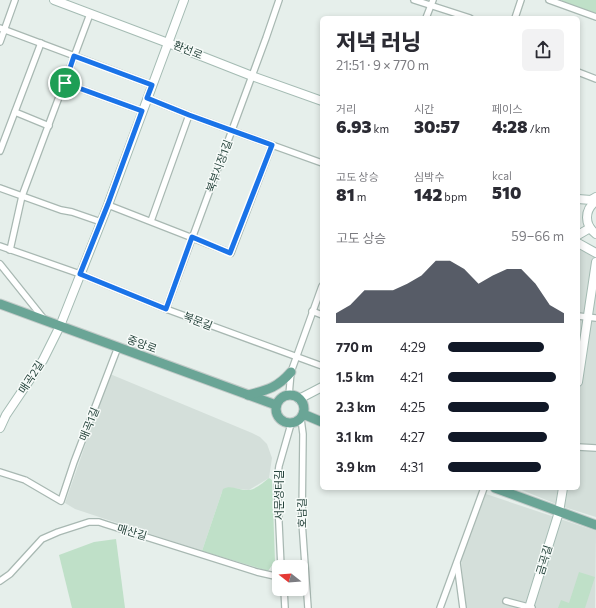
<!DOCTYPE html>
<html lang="ko">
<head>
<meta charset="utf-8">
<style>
  body { margin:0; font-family:Commissioner,"Noto Sans KR",sans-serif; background:#f2f2f3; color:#2b2b33; height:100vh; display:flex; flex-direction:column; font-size:15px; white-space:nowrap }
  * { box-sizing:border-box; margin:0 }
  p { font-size:13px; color:#7c7c81 }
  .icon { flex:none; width:22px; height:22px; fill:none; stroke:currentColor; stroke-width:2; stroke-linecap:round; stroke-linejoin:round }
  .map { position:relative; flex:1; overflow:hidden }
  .sheet { position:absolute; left:320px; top:16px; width:260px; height:474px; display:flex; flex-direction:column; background:#fff; border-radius:6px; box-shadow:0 2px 6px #0003 }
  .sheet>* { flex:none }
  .needle { width:26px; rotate:287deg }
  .tools { position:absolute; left:272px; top:560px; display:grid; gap:8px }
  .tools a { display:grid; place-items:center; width:36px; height:36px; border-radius:6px; background:#fff; box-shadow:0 2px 6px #0003; font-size:20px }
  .pin { position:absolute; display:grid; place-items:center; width:34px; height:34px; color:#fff; margin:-17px; border:2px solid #fff; border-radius:50%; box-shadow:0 1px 4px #0007 }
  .round { display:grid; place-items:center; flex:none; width:42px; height:42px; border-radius:6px; background:#f2f2f3 }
  .summary { display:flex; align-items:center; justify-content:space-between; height:68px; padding:0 16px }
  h1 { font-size:22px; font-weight:800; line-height:30px }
  .figures { display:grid; grid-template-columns:repeat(3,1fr); gap:6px; height:68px; padding:4px 16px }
  .figures div { display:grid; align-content:center }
  .figures b { font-size:17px; font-weight:800 }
  .figures small { font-size:11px; font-weight:400 }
  .figures p { font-size:11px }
  .chart { height:112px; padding:8px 16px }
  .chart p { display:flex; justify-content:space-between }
  .chart svg { width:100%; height:72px; margin-top:4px; fill:#111827; opacity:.7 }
  ul { padding:0 16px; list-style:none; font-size:13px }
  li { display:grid; grid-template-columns:64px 48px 1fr; align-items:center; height:30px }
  li i { height:10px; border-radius:5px; background:#111827 }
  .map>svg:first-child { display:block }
  .built { fill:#d4dfda }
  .green { fill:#bfe0c8 }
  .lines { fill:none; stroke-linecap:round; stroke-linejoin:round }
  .street-casing { stroke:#a8b8b2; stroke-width:8 }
  .secondary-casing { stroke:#a4bbb3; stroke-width:10 }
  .primary-casing { stroke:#c2cac8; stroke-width:11 }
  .street { stroke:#fff; stroke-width:5.5 }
  .secondary { stroke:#fff; stroke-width:8 }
  .primary { stroke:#6aa596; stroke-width:9 }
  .route-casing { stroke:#fff; stroke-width:8 }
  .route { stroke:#1a73e8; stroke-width:5 }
  .labels { text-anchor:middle; stroke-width:3; stroke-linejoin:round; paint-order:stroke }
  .street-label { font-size:11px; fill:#24423a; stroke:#f7fbf9 }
</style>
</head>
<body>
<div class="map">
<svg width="596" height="608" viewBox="0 0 596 608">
  <rect width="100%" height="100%" fill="#e6efeb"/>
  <!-- built -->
  <g class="built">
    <polygon points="578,247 596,250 596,517 561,506 517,488 578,488"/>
    <polygon points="110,374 252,433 260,437 267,444 272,458 269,478 249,490 231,488 222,492 202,551 75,509 65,503"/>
    <polygon points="486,494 596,531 595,608 466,608 461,560"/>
  </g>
  <!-- green -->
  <g class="green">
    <polygon points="562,0 596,0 596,14 561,2"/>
    <path d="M269,478l3,2 3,81 -7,10 -66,-20 21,-62c8,-5 17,2 26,1 7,-1 15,-8 20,-12z"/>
    <polygon points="116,539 125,608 72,608 59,555 94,542"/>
    <polygon points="579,572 595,577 585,608 558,608 561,600 569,603"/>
  </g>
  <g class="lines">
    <defs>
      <g id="street">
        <polyline points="414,0 470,18"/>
        <polyline points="549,0 596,17"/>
        <polyline points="426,18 433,0"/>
        <polyline points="515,18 521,0"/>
        <polyline points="0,28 152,85"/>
        <polyline points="0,42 15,0"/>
        <polyline points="578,72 596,79"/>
        <polyline points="65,83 142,111"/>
        <polyline points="147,98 189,115 322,163"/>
        <polyline points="15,112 49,126"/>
        <polyline points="0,151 41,43"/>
        <polyline points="0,188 61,210 72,212 101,222"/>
        <polyline points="108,205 231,253 272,145"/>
        <polyline points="151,221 189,115"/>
        <polyline points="0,246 80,274 166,309 322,366"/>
        <polyline points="10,250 22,196 90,14"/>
        <polyline points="0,264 44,319"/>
        <polyline points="166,309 266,38 279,0"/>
        <polyline points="312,311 322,315"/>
        <polyline points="578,316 596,318"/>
        <polyline points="289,395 291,372 322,286"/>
        <polyline points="301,419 303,434 302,522 308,608"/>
        <polyline points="578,447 596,448"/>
        <polyline points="0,472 25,480 61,501 74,462 118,347"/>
        <polyline points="457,563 463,608"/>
        <polyline points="281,567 277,481 279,466 291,424"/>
        <polyline points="0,581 10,574 42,539 58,532 89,522 99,522 105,524 257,572 279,577"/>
        <polyline points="284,589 285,608"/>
        <polyline points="506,601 532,608"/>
        <polyline points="440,608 484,488"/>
      </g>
      <g id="secondary">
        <polyline points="54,0 168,43 252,76 322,101"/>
        <polyline points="578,199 591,200 596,197"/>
        <path d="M596,201c-12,9 -12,24 0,33"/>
        <polyline points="578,235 590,228"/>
        <polyline points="578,243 596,253"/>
        <polyline points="578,382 596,262"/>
        <polyline points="299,399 322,387"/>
        <polyline points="0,428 6,415 43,360 60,326 108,205 184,0"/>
        <polyline points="529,608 559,512 563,488"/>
      </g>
      <g id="primary">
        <polyline points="0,304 276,405"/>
        <circle cx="290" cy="409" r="14"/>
        <path d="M248,395c19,-5 29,-7 43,-23"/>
        <polyline points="303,414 322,422"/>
        <polyline points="495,488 596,525"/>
      </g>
    </defs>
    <!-- street casing -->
    <use href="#street" class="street-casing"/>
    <!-- secondary casing -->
    <use href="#secondary" class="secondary-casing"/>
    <!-- primary casing -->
    <use href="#primary" class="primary-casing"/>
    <!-- street -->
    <use href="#street" class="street"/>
    <!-- secondary -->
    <use href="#secondary" class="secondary"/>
    <!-- primary -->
    <use href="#primary" class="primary"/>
  </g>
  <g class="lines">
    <defs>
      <polygon id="route" points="74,56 152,85 147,98 189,115 272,145 230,253 192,237 166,309 80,274 108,204 142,111 65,83"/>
    </defs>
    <!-- route casing -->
    <use href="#route" class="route-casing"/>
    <!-- route -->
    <use href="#route" class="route"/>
  </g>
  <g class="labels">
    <!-- street labels -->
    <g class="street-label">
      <text transform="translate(188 50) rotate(22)" y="4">환선로</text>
      <text transform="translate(219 166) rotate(-70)" y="4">북부시장1길</text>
      <text transform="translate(198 321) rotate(21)" y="4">북문길</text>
      <text transform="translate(142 344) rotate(20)" y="4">중앙로</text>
      <text transform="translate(31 377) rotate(-57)" y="4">매곡2길</text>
      <text transform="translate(89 424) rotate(-68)" y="4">매곡1길</text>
      <text transform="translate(279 495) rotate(-90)" y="4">서문성터길</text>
      <text transform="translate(302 513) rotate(-91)" y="4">호남길</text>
      <text transform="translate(132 532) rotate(17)" y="4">매산길</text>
      <text transform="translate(544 560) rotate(-73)" y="4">금곡길</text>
    </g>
  </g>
</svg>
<div class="tools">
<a><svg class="needle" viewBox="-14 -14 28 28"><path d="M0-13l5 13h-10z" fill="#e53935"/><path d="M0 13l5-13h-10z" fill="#7c7c81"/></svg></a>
</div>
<div class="pin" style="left:65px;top:83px;background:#1e9e55"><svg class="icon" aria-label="arrive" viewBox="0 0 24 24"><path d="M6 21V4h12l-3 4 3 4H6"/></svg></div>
<section class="sheet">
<div class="summary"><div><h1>저녁 러닝</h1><p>21:51 · 9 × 770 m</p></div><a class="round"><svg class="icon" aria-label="share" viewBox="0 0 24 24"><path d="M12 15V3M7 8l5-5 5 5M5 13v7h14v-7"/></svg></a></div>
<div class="figures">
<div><p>거리</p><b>6.93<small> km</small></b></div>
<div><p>시간</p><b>30:57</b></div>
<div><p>페이스</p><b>4:28<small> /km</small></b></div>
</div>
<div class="figures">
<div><p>고도 상승</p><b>81<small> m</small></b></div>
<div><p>심박수</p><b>142<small> bpm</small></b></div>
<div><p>kcal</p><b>510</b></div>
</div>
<div class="chart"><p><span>고도 상승</span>59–66 m</p>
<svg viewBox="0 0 160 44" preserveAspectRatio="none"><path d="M0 44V38L10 33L20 24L30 24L40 24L50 20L60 15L70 6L80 6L90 11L100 20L110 15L120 11L130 11L140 20L150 33L160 38V44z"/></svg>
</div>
<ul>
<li><b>770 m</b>4:29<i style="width:83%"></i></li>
<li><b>1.5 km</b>4:21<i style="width:93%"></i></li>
<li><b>2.3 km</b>4:25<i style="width:87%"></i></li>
<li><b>3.1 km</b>4:27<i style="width:85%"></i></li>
<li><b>3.9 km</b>4:31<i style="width:80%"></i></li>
</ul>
</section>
</div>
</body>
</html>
